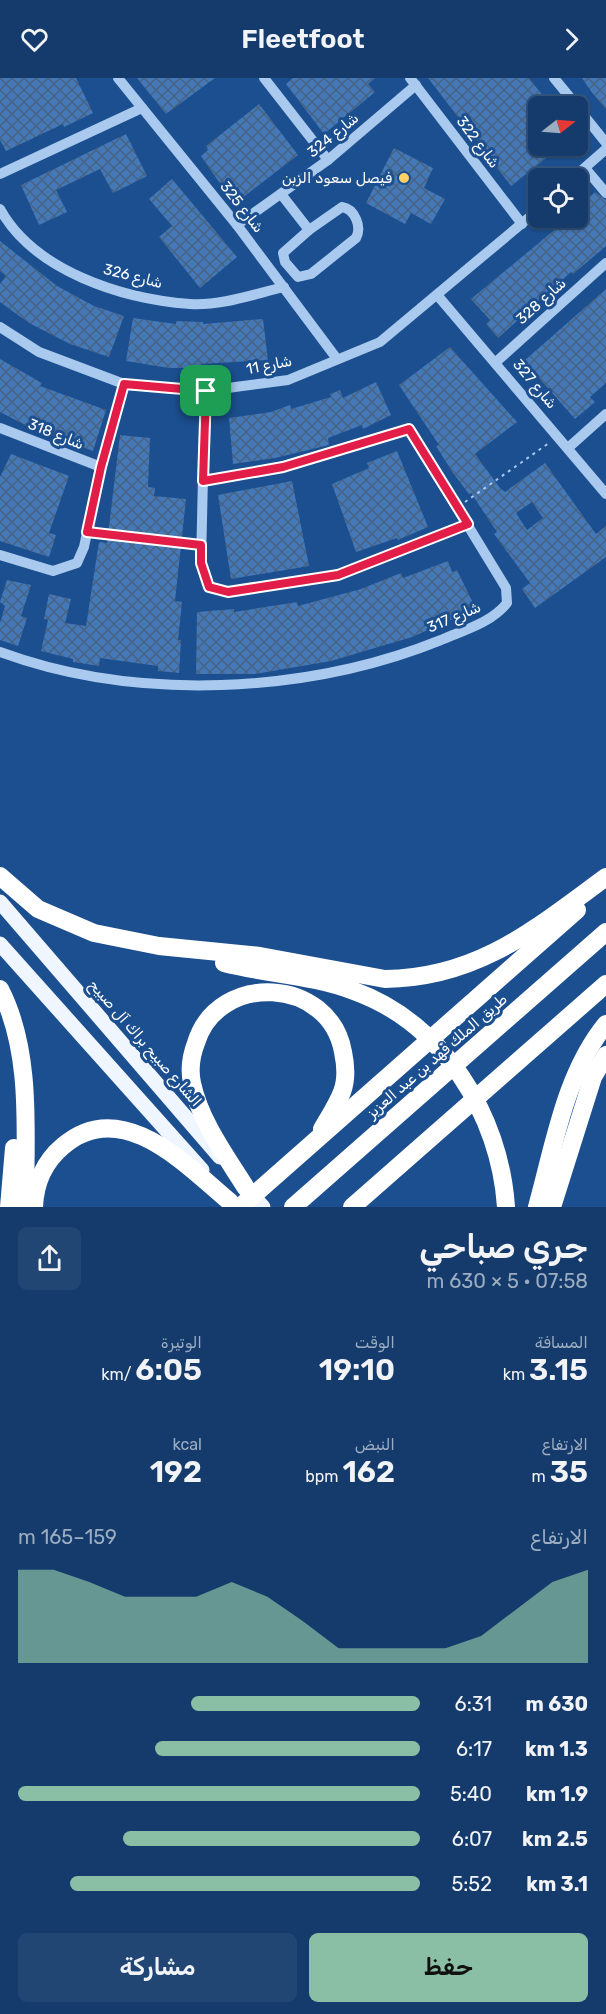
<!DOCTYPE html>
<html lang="ar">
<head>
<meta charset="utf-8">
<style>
  body { margin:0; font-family:Rubik,Vazirmatn,sans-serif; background:#214673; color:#f1f3f6; direction:rtl; height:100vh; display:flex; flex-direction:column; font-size:22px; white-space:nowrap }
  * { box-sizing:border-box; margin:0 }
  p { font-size:20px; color:#9dadc1 }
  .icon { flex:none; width:33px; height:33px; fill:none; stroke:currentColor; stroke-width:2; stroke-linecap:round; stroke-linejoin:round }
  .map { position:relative; height:1129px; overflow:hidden; direction:ltr }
  .drawer { display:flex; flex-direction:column; background:#143b6b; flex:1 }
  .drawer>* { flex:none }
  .needle { width:39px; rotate:73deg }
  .buttons { position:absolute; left:528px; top:18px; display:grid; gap:12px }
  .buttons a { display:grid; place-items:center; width:60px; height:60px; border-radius:9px; background:#143b6b; box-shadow:0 2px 4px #0004,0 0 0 2px #33557e; font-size:30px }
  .pin { position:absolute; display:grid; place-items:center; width:51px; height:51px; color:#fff; margin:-26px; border-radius:12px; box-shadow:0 3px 9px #0006 }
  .round { display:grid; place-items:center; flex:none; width:63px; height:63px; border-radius:9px; background:#214673 }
  .head { display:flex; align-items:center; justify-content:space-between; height:102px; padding:0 18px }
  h1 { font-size:33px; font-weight:600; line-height:45px }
  .figures { display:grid; grid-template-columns:repeat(3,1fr); gap:9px; height:102px; padding:6px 18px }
  .figures div { display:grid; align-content:center }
  .figures b { font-size:30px; font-weight:600 }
  .figures small { font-size:16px; font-weight:400 }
  .figures p { font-size:16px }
  .chart { height:168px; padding:12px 18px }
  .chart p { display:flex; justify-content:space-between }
  .chart svg { width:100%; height:108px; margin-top:6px; fill:#8abfa5; opacity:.7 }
  .button { display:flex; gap:12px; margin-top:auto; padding:12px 18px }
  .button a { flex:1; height:69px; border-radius:9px; background:#8abfa5; color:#111; font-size:24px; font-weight:600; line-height:69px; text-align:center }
  .button a+a { background:#214673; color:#f1f3f6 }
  ul { padding:0 18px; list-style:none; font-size:20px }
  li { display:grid; grid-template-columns:96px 72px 1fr; align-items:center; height:45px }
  li i { height:15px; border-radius:8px; background:#8abfa5 }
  header { display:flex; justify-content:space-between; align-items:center; height:78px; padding:0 18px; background:#143b6b; font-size:27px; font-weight:600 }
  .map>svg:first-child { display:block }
  .building { fill:url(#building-cross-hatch); fill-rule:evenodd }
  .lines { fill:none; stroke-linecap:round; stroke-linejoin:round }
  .path { stroke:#a9c9ee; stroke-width:2; stroke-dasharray:3 4.5; stroke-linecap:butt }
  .minor { stroke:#a9c9ee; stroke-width:10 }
  .major { stroke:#f0f6ff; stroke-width:15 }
  .highway { stroke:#fff; stroke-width:18 }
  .route-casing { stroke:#fff; stroke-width:12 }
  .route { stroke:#e11d48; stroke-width:8 }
  .poi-dot { fill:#ffd166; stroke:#1b4f8f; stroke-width:2 }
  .labels { text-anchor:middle; stroke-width:6; stroke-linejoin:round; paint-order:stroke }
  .street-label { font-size:15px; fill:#fff; stroke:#1b4f8f }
  .poi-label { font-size:15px; fill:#fff; stroke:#1b4f8f; text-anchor:end }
</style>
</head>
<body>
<header><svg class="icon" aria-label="forward" viewBox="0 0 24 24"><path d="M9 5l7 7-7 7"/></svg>Fleetfoot<svg class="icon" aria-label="heart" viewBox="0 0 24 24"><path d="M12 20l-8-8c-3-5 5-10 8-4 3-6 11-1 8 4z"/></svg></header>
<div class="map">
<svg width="606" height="1129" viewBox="0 0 606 1129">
  <defs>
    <pattern id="building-cross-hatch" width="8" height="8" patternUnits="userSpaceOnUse" patternTransform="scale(1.5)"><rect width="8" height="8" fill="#4478b7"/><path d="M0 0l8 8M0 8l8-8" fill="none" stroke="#486282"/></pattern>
  </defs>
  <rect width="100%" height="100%" fill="#1b4f8f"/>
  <!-- building -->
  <g class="building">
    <polygon points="0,0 76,0 93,35 64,49 63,46 6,73 0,62"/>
    <polygon points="137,0 215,0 166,36"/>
    <polygon points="293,0 375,0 368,6 375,14 324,56 286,6"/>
    <polygon points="428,0 529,0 551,28 538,28 538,68 561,68 511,108"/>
    <polygon points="582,0 606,0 606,31 593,16"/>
    <polygon points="259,26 298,77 234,126 201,78 208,72 206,68"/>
    <polygon points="126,56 147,98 113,115 100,91 56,112 67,134 39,147 21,107"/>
    <polygon points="394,70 433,90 424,110 445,121 431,146 411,135 405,146 366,125"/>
    <polygon points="172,101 237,179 200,210 159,159 172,148 149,121"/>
    <polygon points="595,114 606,122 606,168 573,196 571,194 498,260 486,246 490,242 471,221 569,140 578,140 578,129"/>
    <polygon points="0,163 57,208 94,228 124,238 109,279 70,266 29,245 0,224 0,206 6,198 0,193"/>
    <polygon points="606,211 606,305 590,319 595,324 575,341 524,283"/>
    <polygon points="133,240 176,246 176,243 203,244 203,246 263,241 268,282 201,286 201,290 169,290 126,283"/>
    <path d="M450,269l67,75 -42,32 25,34 5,4 40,-29 51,71 10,-8v31l-71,51 -13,-19 8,-6 -36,-49 3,-2 -26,-39 -2,1 -16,-21 -17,-27 3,-1 -40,-60zM532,424l11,16 -16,12 -11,-17z"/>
    <polygon points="0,281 42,305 40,308 106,332 93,373 29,349 0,334"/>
    <polygon points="376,304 391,337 363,351 362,347 328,360 329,367 275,380 233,386 229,340 271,334 290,327 291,331 331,319 330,316 340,312 343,320"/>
    <polygon points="120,357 150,360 148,409 155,410 154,418 186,421 175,523 182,524 178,562 181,562 179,595 158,593 158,588 100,580 99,588 73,584 73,581 41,573 48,542 44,541 49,516 71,521 65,545 86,548 99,464 107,465"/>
    <polygon points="397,373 428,449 398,462 397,460 356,474 332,406 369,390 367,385"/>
    <polygon points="11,376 69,398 49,455 56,457 49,479 0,463 0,399"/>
    <polygon points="292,403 309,488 231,501 218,417"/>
    <polygon points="448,483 452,494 457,492 476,531 412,559 331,583 255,596 196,596 197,534 234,531 234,534 297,524 298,528 361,511 401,495 403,500"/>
    <polygon points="7,502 31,507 21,538 27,540 18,568 0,562 0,545 5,528 0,524"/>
  </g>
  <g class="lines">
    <!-- path -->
    <g class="path">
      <polyline points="465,424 549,365"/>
      <polyline points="99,455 191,465"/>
    </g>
    <!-- minor -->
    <g class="minor">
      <polyline points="118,0 237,147 337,281"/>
      <polyline points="264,0 328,82"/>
      <polyline points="410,0 522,146"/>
      <polyline points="554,0 577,28"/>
      <polyline points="578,30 606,65"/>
      <polyline points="585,90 606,115"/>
      <polyline points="0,96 142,30"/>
      <polyline points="573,100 606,71"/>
      <polyline points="281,116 309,152"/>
      <path d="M342,129c13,2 20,20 14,31l-45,36 -13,3 -13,-15 -2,-9 26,-23z"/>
      <path d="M0,131c34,62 122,90 190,95 31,2 64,-10 94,-17"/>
      <polyline points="237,147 328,82 416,7"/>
      <polyline points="438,218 606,416"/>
      <polyline points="0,249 39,274 124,306 205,313 288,302 380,264 538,132"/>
      <polyline points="496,284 606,185"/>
      <polyline points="205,313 201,485 209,509 228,514 338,497 468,446"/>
      <polyline points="0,350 101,389"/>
      <polyline points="568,370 606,336"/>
      <polyline points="0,477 53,493 77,485 84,469 101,389 124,306"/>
      <path d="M0,574c136,50 307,42 441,-12 23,-10 50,-17 66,-37l-1,-15 -97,-159 -126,38 -80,14"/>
    </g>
    <!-- major -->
    <g class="major">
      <polyline points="0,824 220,1079"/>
      <polyline points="0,866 202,1092"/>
      <polyline points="245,1109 263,1129"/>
    </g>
    <!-- highway -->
    <g class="highway">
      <path d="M0,798l38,33 56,24 65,13 101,10 125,23c93,-1 150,-50 221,-102"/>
      <path d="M224,885c43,11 88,12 130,28 89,32 146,124 152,216"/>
      <path d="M0,911c33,64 25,147 25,218"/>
      <path d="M246,1110c-20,-32 -46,-67 -54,-105 -3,-14 -1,-27 4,-40 22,-72 134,-66 147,9 3,14 4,27 -1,40 -5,13 -13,25 -20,37"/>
      <polyline points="9,1129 14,1070"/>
      <path d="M34,1129c1,-24 11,-46 29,-61 59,-51 124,20 167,56"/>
      <polyline points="240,1129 577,832"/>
      <polyline points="293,1129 606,854"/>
      <polyline points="352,1129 606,906"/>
      <path d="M537,1129c17,-61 28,-133 69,-183"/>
      <polyline points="552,1129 593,999 606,977"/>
    </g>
  </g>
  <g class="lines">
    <defs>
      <polygon id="route" points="124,306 206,313 203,403 283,389 409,351 468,446 338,497 228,514 209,509 201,485 201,467 87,454 101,389"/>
    </defs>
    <!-- route casing -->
    <use href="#route" class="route-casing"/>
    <!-- route -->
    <use href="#route" class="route"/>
  </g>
  <!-- markers -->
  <circle class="poi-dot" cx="404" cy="100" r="6"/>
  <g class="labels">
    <!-- street labels -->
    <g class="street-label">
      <text transform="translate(333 57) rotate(-39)" y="5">شارع 324</text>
      <text transform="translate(478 64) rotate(53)" y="5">شارع 322</text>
      <text transform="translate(242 129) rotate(52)" y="5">شارع 325</text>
      <text transform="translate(133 198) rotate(14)" y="5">شارع 326</text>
      <text transform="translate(541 223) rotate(-42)" y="5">شارع 328</text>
      <text transform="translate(269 287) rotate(-11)" y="5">شارع 11</text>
      <text transform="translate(535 306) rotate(50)" y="5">شارع 327</text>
      <text transform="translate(56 356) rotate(22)" y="5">شارع 318</text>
      <text transform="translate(454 539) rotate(-23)" y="5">شارع 317</text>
      <text transform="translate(145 965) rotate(49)" y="5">الشارع صبيح براك آل صبيح</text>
      <text transform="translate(437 978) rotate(-41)" y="5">طريق الملك فهد بن عبد العزيز</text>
    </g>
    <!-- poi labels -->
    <g class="poi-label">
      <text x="392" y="105">فيصل سعود الزبن</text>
    </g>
  </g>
</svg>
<div class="buttons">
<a><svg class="needle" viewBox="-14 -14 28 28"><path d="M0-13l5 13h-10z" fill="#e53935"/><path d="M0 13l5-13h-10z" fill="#9dadc1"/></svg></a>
<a><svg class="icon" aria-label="locate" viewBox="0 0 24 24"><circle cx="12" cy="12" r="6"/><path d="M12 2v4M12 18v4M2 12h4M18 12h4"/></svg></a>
</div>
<div class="pin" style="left:206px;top:313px;background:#1e9e55"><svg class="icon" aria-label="arrive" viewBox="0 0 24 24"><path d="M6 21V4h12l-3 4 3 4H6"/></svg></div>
</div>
<section class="drawer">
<div class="head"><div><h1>جري صباحي</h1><p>07:58 · 5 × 630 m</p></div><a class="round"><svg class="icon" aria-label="share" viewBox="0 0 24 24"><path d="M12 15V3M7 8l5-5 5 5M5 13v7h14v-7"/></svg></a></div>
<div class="figures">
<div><p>المسافة</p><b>3.15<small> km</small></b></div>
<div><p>الوقت</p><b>19:10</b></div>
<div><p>الوتيرة</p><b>6:05<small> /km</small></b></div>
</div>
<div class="figures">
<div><p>الارتفاع</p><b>35<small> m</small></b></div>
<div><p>النبض</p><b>162<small> bpm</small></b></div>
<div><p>kcal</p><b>192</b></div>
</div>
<div class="chart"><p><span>الارتفاع</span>159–165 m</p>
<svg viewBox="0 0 160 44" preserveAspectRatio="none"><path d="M0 44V6L10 6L20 11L30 17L40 17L50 17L60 11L70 17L80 27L90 38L100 38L110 38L120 38L130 33L140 22L150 11L160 6V44z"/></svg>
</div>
<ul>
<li><b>630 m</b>6:31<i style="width:57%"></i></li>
<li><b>1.3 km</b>6:17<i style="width:66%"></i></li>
<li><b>1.9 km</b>5:40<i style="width:100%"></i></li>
<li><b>2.5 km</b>6:07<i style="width:74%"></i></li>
<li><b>3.1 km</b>5:52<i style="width:87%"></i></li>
</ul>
<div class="button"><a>حفظ</a><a>مشاركة</a></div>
</section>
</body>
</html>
